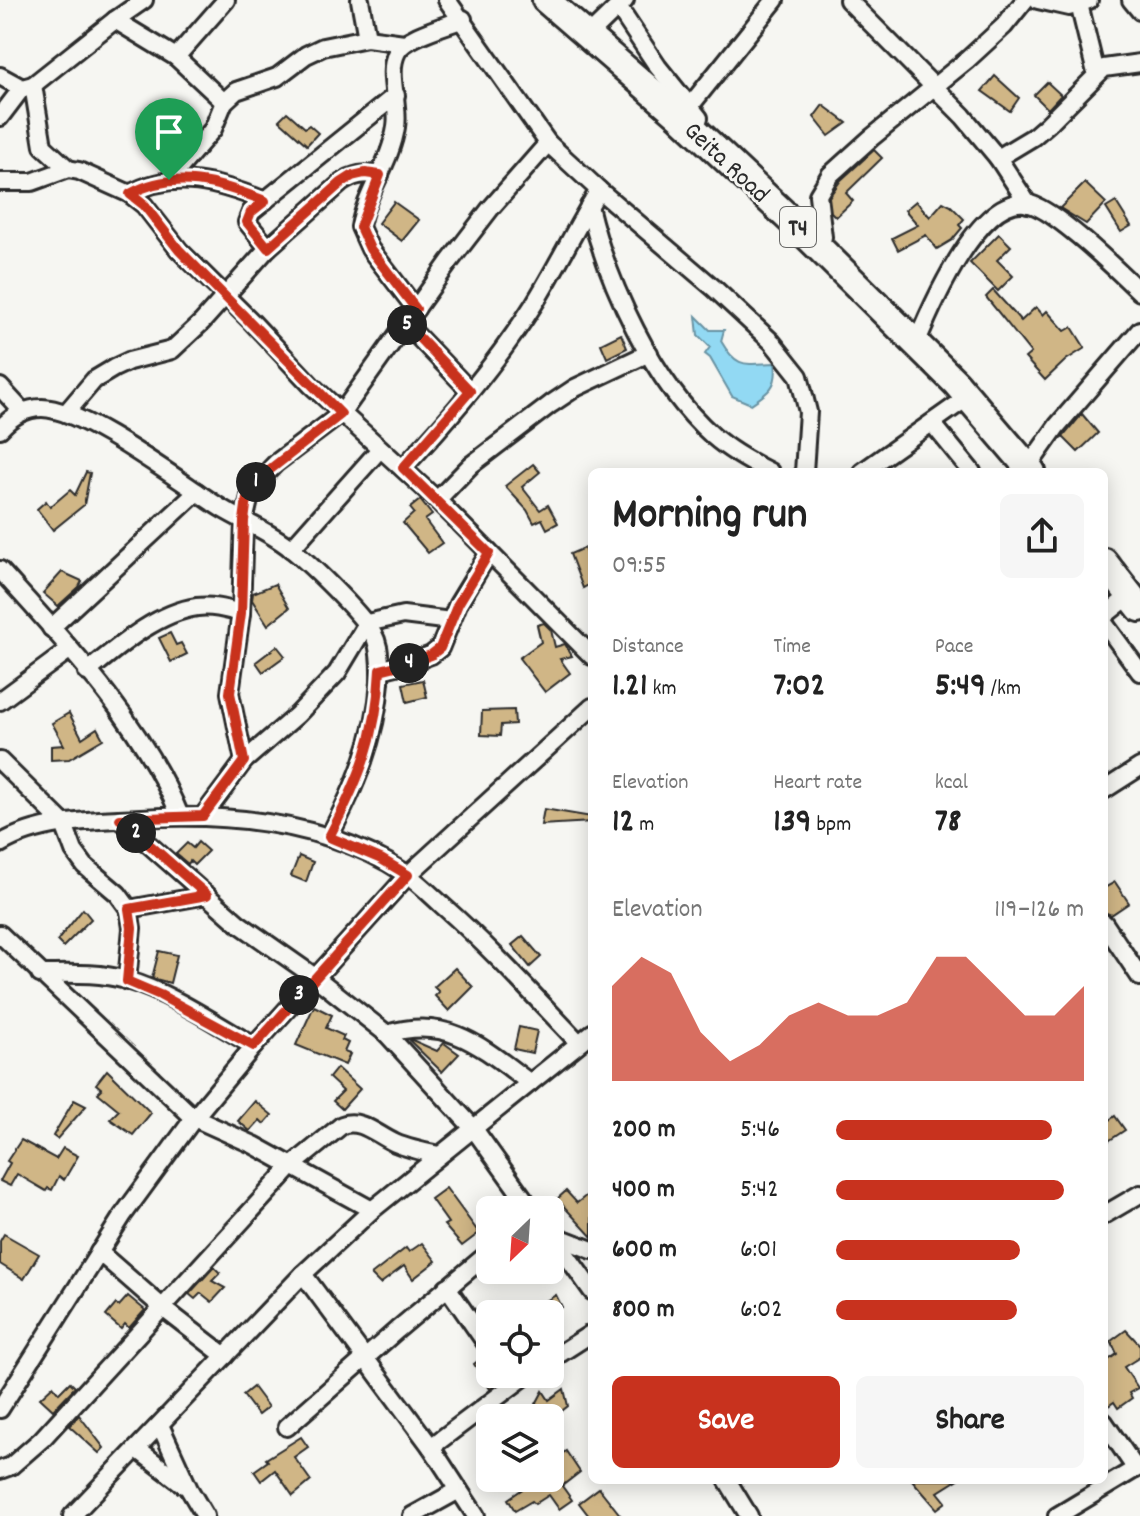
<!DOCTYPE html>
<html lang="en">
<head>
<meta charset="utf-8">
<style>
  body { margin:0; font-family:Dekko,sans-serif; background:#f6f6f6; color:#222; height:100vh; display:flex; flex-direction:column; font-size:30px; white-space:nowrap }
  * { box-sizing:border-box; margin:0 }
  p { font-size:26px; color:#767676 }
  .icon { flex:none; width:44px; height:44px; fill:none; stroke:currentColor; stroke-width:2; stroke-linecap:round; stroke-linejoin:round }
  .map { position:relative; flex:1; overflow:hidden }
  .sheet { position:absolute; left:588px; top:468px; width:520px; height:1016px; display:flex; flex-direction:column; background:#fff; border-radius:12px; box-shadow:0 4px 20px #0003 }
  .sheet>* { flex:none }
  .needle { width:52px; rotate:205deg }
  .fabs { position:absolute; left:476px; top:1196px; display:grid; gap:16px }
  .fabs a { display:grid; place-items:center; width:88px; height:88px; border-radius:12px; background:#fff; box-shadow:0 4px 20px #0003; font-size:40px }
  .pin { position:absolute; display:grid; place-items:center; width:68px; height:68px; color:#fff; margin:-82px -34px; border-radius:50% 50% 50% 0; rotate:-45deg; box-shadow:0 0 8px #0007 }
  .pin .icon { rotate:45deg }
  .km { position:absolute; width:40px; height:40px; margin:-20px; border-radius:50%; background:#222; color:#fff; font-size:22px; line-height:40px; text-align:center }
  .round { display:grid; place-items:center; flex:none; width:84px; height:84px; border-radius:12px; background:#f6f6f6 }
  .head { display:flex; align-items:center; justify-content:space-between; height:136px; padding:0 24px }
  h1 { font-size:44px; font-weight:700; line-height:60px }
  .stats { display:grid; grid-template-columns:repeat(3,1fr); gap:12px; height:136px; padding:8px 24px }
  .stats div { display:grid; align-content:center }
  .stats b { font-size:34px; font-weight:700 }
  .stats small { font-size:22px; font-weight:400 }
  .stats p { font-size:22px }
  .chart { height:224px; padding:16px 24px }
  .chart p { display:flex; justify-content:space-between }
  .chart svg { width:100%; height:144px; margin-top:8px; fill:#c8321e; opacity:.7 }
  .button { display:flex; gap:16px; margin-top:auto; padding:16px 24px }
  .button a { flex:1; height:92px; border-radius:12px; background:#c8321e; color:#fff; font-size:32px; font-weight:700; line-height:92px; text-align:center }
  .button a+a { background:#f6f6f6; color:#222 }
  ul { padding:0 24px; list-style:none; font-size:26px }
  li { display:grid; grid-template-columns:128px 96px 1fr; align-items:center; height:60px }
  li i { height:20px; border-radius:10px; background:#c8321e }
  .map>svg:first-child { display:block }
  .water { fill:#92d9f3; stroke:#6993a3; stroke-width:2 }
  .building { fill:#d0b686; stroke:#2b2b2b; stroke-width:2 }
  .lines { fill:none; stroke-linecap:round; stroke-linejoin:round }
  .minor-casing { stroke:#2b2b2b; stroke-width:22 }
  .trunk-casing { stroke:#2b2b2b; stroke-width:32 }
  .minor { stroke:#f6f6f2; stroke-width:16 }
  .trunk { stroke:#f6f6f2; stroke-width:26 }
  .route-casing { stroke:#fff; stroke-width:16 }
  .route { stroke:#c8321e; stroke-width:10 }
  .labels { text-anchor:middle; stroke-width:6; stroke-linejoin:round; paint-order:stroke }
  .shield { fill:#f6f6f2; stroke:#686867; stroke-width:2 }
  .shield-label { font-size:24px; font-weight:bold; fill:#2b2b2b }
  .street-label { font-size:26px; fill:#2b2b2b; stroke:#f6f6f2 }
</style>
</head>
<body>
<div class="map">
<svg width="1140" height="1516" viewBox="0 0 1140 1516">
  <rect width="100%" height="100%" fill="#f6f6f2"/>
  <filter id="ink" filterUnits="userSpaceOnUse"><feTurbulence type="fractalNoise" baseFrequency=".0125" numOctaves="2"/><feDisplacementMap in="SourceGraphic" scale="16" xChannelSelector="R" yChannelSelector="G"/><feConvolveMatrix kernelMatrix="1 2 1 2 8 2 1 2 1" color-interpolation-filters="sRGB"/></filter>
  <g filter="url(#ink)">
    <!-- water -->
    <path class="water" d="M696,316l14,14h14l-3,11c16,28 24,23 54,22 4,23 -7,30 -24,41l-19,-8 -22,-38 -5,-4 5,-7 -12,-12z"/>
    <!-- building -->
    <g class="building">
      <polygon points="995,76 1019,98 1010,111 982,91"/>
      <polygon points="1047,82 1061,95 1048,109 1034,95"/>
      <polygon points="823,105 847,123 829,136 814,117"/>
      <polygon points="287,112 305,128 309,125 318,133 307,145 279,120"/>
      <polygon points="874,150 882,158 846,193 853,201 836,217 831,212 829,197 841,180"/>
      <polygon points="1085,183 1106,203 1086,224 1060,208"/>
      <polygon points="916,201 930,217 943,202 951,206 964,219 959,225 962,228 952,240 937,249 926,235 898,250 892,238 918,225 905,210"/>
      <polygon points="394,202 419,220 402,241 378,223"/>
      <polygon points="1116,202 1131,226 1121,232 1106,208"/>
      <polygon points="999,234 1011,246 997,260 1013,276 998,291 970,263"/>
      <polygon points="993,290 1021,321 1036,307 1043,315 1047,311 1065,331 1072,327 1085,348 1066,360 1045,380 1025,358 1031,353 986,297"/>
      <polygon points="621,334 627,348 607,358 601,344"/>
      <polygon points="1082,414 1098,433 1078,452 1063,437"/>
      <polygon points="533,464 540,472 522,487 540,510 548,505 558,523 547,529 542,519 534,523 527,510 505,486"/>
      <polygon points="86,472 90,473 84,505 53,530 37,509 46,501 50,507 70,490 75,495"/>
      <polygon points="420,500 432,515 425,520 442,543 428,553 403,523 414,513 410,508"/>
      <polygon points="584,548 592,568 592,583 583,588 570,554"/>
      <polygon points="62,572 82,581 79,587 58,606 43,593"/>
      <polygon points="275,584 289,608 268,625 252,600 253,593"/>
      <polygon points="544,623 551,630 555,647 565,644 572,656 560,659 570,673 545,692 519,658 541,642 537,625"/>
      <polygon points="170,633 176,645 181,643 187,654 171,662 159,638"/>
      <polygon points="277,646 285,656 263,672 256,662"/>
      <polygon points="423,680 427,697 407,702 403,684"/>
      <polygon points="514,710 515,724 501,725 500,736 481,735 482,711"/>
      <polygon points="69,713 82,738 97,728 103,739 69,759 51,760 51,746 64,745 52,723"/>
      <polygon points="544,809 592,817 592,822 541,825"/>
      <polygon points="198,842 208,851 194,865 190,861 188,864 176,854 187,843 193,848"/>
      <polygon points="299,856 313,862 306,882 291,876"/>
      <polygon points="1115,882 1129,903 1111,915 1104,912 1104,888"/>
      <polygon points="83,909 91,919 63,947 57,941"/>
      <polygon points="523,936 541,957 530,967 512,945"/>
      <polygon points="159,951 177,955 170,983 152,978"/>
      <polygon points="455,968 473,987 449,1011 435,996 439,992 434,987"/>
      <polygon points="314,1006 332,1015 326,1028 344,1036 342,1040 348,1043 344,1052 350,1054 345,1065 296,1045"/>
      <polygon points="519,1027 537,1031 532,1053 514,1049"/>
      <polygon points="412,1040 437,1051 444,1043 459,1054 442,1072 410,1041"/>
      <polygon points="337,1068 360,1089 342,1109 333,1101 343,1091 329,1078"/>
      <polygon points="107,1070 151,1113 133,1135 110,1119 119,1110 98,1093 102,1089 96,1084"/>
      <polygon points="74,1100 86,1106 57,1139 53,1136"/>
      <polygon points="255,1101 272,1115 264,1124 260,1120 250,1131 238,1121"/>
      <polygon points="1115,1116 1125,1130 1104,1144 1104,1124"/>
      <polygon points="21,1140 56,1159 63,1148 78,1156 64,1180 59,1176 52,1190 48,1188 46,1191 17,1174 10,1186 0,1181 10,1163 7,1161"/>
      <polygon points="446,1188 479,1233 462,1246 444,1225 448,1223 431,1199"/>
      <polygon points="566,1191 577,1203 592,1191 592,1237 557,1199"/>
      <polygon points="4,1234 39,1254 24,1279 0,1264 0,1241"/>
      <polygon points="422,1243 436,1261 413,1279 404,1266 380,1284 371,1275 406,1248 409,1252"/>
      <polygon points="214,1267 220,1273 212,1281 225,1288 212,1302 201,1293 195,1299 189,1294"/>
      <polygon points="556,1295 562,1307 550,1314 524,1314"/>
      <polygon points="128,1296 145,1310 129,1328 125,1324 121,1329 106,1316 116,1304 119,1306"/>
      <polygon points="1126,1330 1140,1345 1140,1357 1124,1367 1138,1388 1129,1393 1132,1398 1118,1408 1114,1402 1104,1409 1104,1363 1117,1354 1111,1341"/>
      <polygon points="483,1357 490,1363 490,1374 498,1374 502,1380 490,1389 474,1364"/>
      <polygon points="70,1382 75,1387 53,1410 40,1398 53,1386 59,1393"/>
      <polygon points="253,1387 268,1407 258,1415 243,1395"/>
      <polygon points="564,1389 568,1406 553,1418 544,1418 536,1404 543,1391 549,1400"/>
      <polygon points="79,1415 104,1448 99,1453 69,1426"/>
      <polygon points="301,1437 308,1447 294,1457 311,1481 293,1496 275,1470 261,1481 254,1471 268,1461 266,1459"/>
      <polygon points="566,1451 580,1472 562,1486 572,1500 559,1509 549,1495 535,1504 532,1501 515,1511 508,1499 524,1488 517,1478 550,1478 550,1462"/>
      <polygon points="912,1480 957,1480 938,1492 946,1502 937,1509"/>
      <polygon points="599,1488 621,1516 589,1516 579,1503"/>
    </g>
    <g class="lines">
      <defs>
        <g id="minor">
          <polyline points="360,0 367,38"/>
          <polyline points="447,0 548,143 599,190 715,289 772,342 799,376 808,412 804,472"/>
          <polyline points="848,0 963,116 998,158 1028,204"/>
          <polyline points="1038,0 1069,7 1089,0"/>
          <polyline points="1078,0 1096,73"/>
          <polyline points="1131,0 1140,11"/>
          <polyline points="618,7 658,67 699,118"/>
          <polyline points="115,20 176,57 224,102"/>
          <polyline points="589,35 625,0"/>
          <polyline points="176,57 226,0"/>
          <polyline points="0,76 22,88 33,85 115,20 144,0"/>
          <polyline points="33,85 43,146 68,169"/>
          <polyline points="682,116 775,0"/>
          <polyline points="0,117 22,88"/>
          <polyline points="998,158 1033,137 1048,124 1104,68 1140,63"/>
          <polyline points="169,180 213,129 224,102 236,91 277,77 306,55 323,47 367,38 404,43"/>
          <polyline points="0,182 32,182 68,169 79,171 130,194 144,205 179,250 252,322 311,385 437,500 592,656"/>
          <path d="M130,194c45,-25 90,-11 135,7"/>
          <path d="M589,206c18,76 64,177 124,230 16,14 37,26 57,36"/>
          <polyline points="823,237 818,195 830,175 871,138 967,60 1004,26 1025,0"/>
          <polyline points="268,248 247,222 251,212 396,95"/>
          <path d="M416,309l-46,-60 -10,-22c6,-35 31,-65 36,-100 4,-23 -10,-54 1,-75 8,-16 49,-26 66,-33"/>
          <polyline points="405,323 470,391"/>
          <path d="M916,344c14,-34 64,-154 114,-140 28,8 87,66 110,88"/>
          <polyline points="0,387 22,411"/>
          <path d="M66,413l28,-33 20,-12 15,-7 43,-11 30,-28 66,-74 73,-65c13,-9 23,-10 39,-8"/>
          <polyline points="932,423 972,472"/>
          <path d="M0,429c11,-12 24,-21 42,-21 41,0 141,76 179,100 23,14 48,23 69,40 19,15 79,72 86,92 5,14 4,29 4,42 -4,57 -25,105 -51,155"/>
          <polyline points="1028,467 1057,426 1140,330"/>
          <path d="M403,468c48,-51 94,-105 131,-164 23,-37 42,-77 65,-114"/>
          <polyline points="862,472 968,397"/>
          <polyline points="437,500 471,465 551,404 575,388 649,353"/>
          <polyline points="291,549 380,449"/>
          <path d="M0,570c66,73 143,154 180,246"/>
          <polyline points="1104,616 1129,596"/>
          <polyline points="1104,623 1140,672"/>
          <polyline points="51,628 197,492"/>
          <polyline points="380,670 412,662 431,655 440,648 458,604 489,553"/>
          <path d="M87,672c31,-25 69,-59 110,-65 15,-2 29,2 44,6"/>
          <polyline points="0,701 69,650"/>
          <polyline points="0,761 64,824 74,851 85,866 118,894 129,909 132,928 127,981"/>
          <polyline points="244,761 230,693 241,613 244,521 252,488 276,463 341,414 450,261 490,209 548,143"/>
          <polyline points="1104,790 1140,767"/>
          <polyline points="203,816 244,761 297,715 337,673 367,623 403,615 451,621"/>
          <polyline points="120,819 238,923 315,977 387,1034 474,1129 532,1210"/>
          <path d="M0,844c40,-24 96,-24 142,-26 89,-5 187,5 263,55 13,9 25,21 37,32 49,43 92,91 137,138"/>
          <polyline points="129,909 207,895"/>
          <polyline points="1104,923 1140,977"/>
          <polyline points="0,934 194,1118 254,1145 372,1210"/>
          <path d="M40,974c28,0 58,-2 86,6 45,13 88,43 128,66"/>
          <path d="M387,1034c62,-19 96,14 143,49"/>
          <polyline points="1104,1215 1140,1194"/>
          <polyline points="550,1232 592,1291"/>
          <polyline points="553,1235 592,1250"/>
          <polyline points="99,1252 163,1308 225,1356"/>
          <polyline points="303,1274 431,1447 476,1516"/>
          <polyline points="447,1287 490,1349"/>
          <polyline points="550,1360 592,1333"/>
          <polyline points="0,1409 123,1215 194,1118 254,1046 408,875 592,707"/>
          <polyline points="1104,1422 1136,1469"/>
          <polyline points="160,1425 189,1489 205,1516"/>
          <polyline points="287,1427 397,1330 490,1252"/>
          <polyline points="431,1447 528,1374"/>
          <polyline points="137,1449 184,1485"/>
          <path d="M0,1470l11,-4 31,-27 251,-274 49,-40c19,-7 35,10 53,18 14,6 29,9 44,12"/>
          <polyline points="727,1480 749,1516"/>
          <polyline points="72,1516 303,1274 372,1210 592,1033"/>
          <polyline points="412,1516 459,1490"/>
          <polyline points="1057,1516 1140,1466"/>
        </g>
        <g id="trunk">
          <polyline points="546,0 681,117 796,225 956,383 1032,472"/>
          <polyline points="1104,562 1140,608"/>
        </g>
      </defs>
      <!-- minor casing -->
      <use href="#minor" class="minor-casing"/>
      <!-- trunk casing -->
      <use href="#trunk" class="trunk-casing"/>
      <!-- minor -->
      <use href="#minor" class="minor"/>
      <!-- trunk -->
      <use href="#trunk" class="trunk"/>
    </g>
  </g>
  <g class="lines" filter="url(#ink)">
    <defs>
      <path id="route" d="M365,173l15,2 -20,52 10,22 46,60 -11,14 65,68 -67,77 86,85 -31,51 -18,44 -9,7 -19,7 -32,8c-3,67 -20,108 -51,167l52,22 27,16 -154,171 -94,-51 -33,-14 5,-53 -3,-19 78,-14 -87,-76 83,-3 41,-55 -14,-68 11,-80 3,-92 3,-23 12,-20 82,-64 -162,-164 -35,-45 -14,-11c45,-25 90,-11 135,7l-14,11 -4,10 21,26 73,-65 11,-7z"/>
    </defs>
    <!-- route casing -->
    <use href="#route" class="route-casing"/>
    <!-- route -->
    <use href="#route" class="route"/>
  </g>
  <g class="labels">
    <!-- shield labels -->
    <rect class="shield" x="780" y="207" width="36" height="40" rx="6"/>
    <g class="shield-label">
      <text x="798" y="235">T4</text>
    </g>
    <!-- street labels -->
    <g class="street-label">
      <text transform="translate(728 161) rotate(43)" y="9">Geita Road</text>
    </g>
  </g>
</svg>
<div class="fabs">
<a><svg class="needle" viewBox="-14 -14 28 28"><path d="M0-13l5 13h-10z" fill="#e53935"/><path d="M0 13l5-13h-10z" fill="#767676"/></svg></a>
<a><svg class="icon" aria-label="locate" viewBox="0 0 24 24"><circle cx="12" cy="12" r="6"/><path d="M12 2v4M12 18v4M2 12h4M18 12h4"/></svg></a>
<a><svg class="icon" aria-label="layers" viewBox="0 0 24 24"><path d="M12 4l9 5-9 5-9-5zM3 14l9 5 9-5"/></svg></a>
</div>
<div class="pin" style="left:169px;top:180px;background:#1e9e55"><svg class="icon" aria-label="arrive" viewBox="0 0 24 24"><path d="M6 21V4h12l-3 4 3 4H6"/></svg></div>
<b class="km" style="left:256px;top:482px">1</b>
<b class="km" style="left:136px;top:833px">2</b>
<b class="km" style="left:299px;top:995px">3</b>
<b class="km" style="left:409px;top:663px">4</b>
<b class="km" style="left:407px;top:325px">5</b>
<section class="sheet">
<div class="head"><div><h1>Morning run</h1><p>09:55</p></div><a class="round"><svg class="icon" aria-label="share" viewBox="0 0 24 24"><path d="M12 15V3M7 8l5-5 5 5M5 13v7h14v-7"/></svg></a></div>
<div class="stats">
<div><p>Distance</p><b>1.21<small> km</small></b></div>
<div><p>Time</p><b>7:02</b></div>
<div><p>Pace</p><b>5:49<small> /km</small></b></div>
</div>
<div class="stats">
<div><p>Elevation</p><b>12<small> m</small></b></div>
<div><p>Heart rate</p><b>139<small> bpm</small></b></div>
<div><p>kcal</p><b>78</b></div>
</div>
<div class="chart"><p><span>Elevation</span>119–126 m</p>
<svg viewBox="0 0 160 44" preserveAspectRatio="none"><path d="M0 44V15L10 6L20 11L30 29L40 38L50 33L60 24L70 20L80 24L90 24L100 20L110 6L120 6L130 15L140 24L150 24L160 15V44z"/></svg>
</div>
<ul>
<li><b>200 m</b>5:46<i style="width:87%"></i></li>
<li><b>400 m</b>5:42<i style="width:92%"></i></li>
<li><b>600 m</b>6:01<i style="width:74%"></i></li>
<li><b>800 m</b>6:02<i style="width:73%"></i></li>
</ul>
<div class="button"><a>Save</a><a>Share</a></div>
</section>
</div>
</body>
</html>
